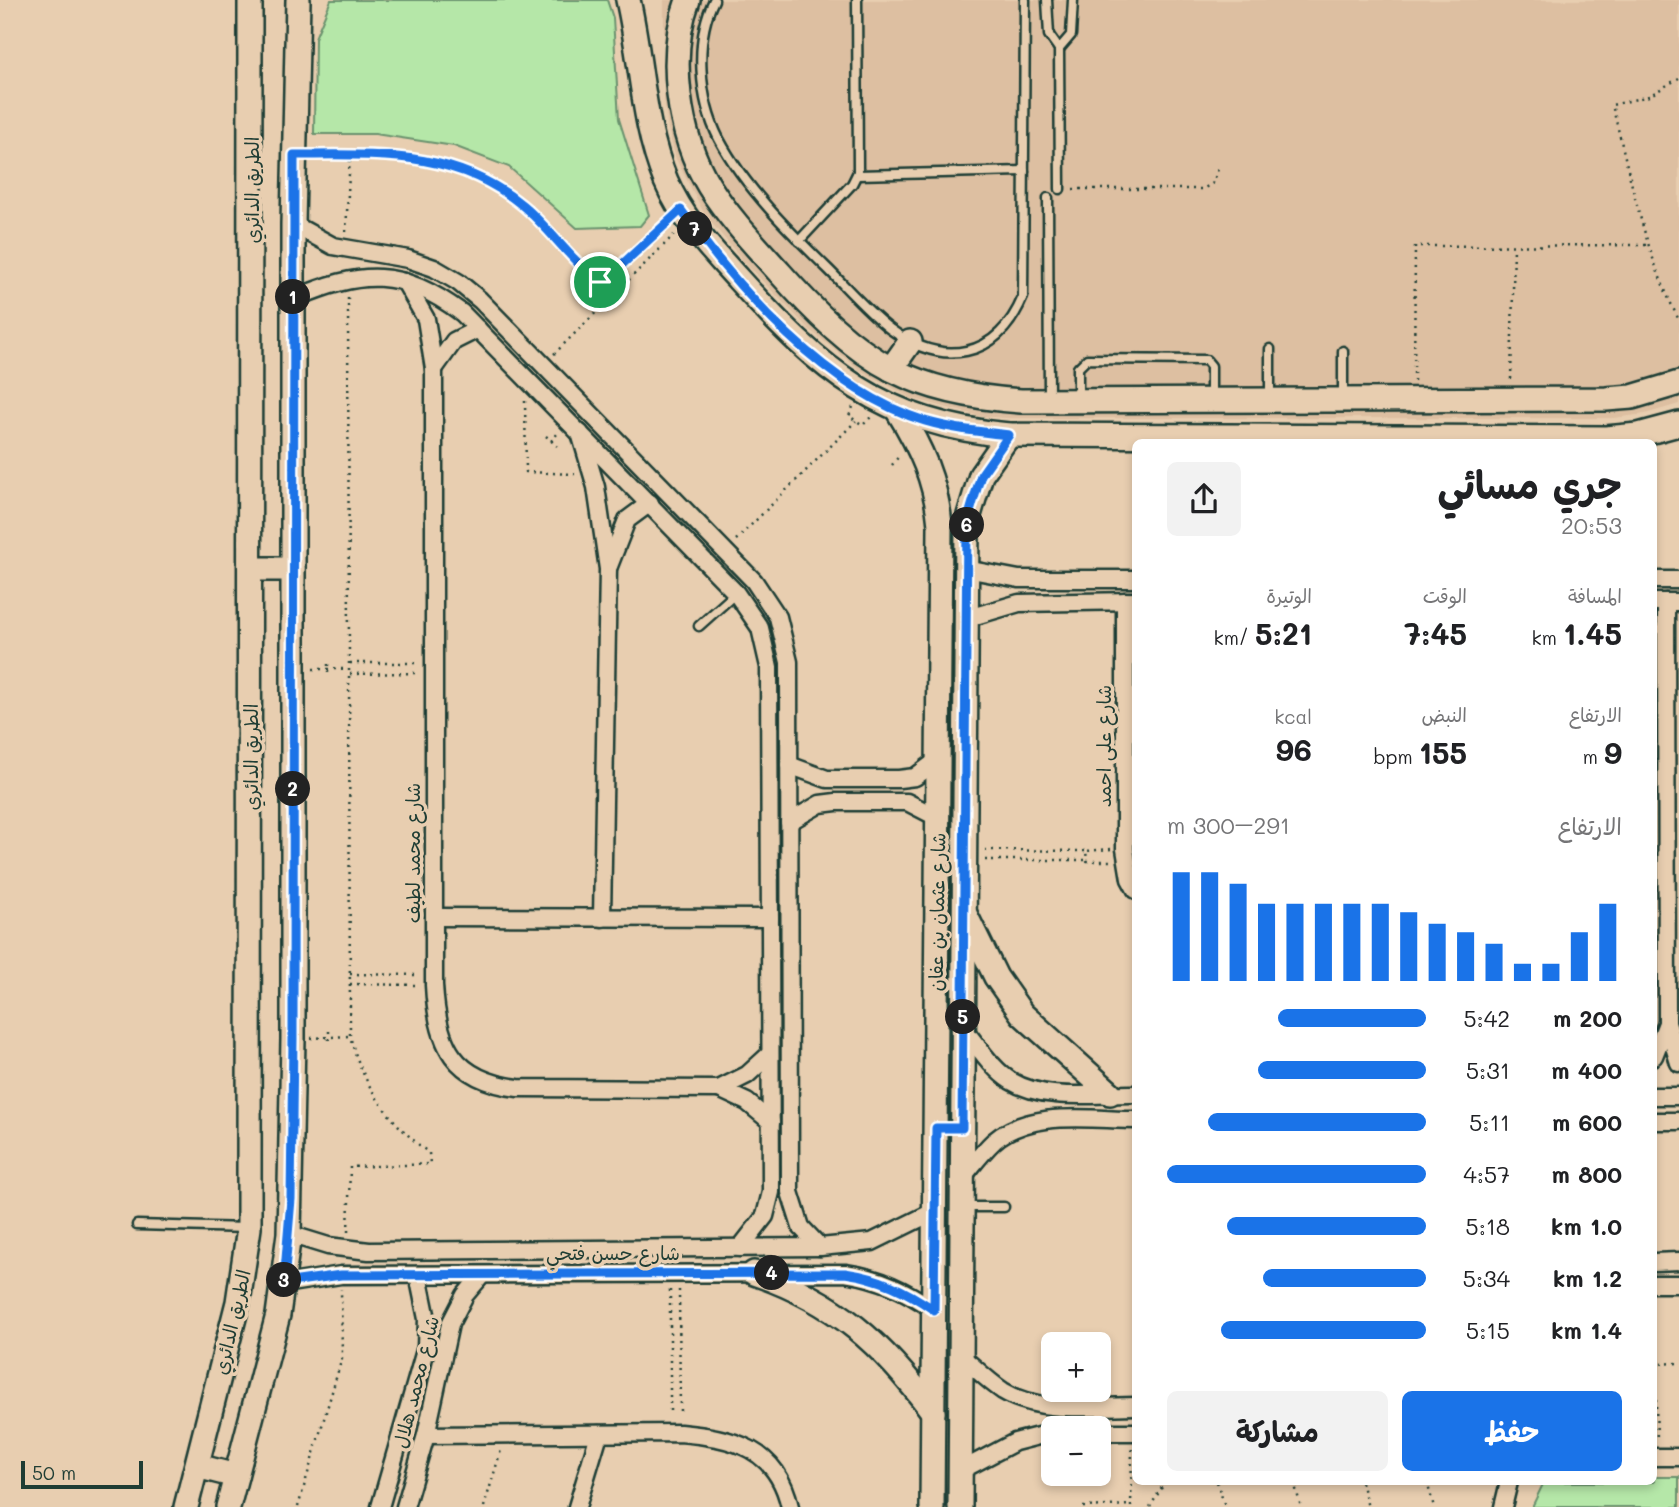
<!DOCTYPE html>
<html lang="ar">
<head>
<meta charset="utf-8">
<style>
  body { margin:0; font-family:Mali,"Playpen Sans Arabic",sans-serif; background:#f2f2f2; color:#202124; direction:rtl; height:100vh; display:flex; flex-direction:column; font-size:26px; white-space:nowrap }
  * { box-sizing:border-box; margin:0 }
  p { font-size:23px; color:#757577 }
  .icon { flex:none; width:38px; height:38px; fill:none; stroke:currentColor; stroke-width:2; stroke-linecap:round; stroke-linejoin:round }
  .map { position:relative; flex:1; overflow:hidden; direction:ltr }
  .sheet { position:absolute; left:1132px; top:439px; width:525px; height:1046px; display:flex; flex-direction:column; background:#fff; border-radius:10px; box-shadow:0 4px 10px #0003; direction:rtl }
  .sheet>* { flex:none }
  .buttons { position:absolute; left:1041px; top:1332px; display:grid; gap:14px }
  .buttons a { display:grid; place-items:center; width:70px; height:70px; border-radius:10px; background:#fff; box-shadow:0 4px 10px #0003; font-size:35px }
  .scale { position:absolute; left:21px; bottom:18px; width:122px; box-sizing:border-box; padding-left:7px; border:4px solid #1f3d34; border-top:0; font-size:19px; line-height:24px; white-space:nowrap; color:#1f3d34; -webkit-text-stroke:5px #e8ceb0; paint-order:stroke }
  .pin { position:absolute; display:grid; place-items:center; width:60px; height:60px; color:#fff; margin:-30px; border:4px solid #fff; border-radius:50%; box-shadow:0 2px 7px #0007 }
  .km { position:absolute; width:35px; height:35px; margin:-18px; border-radius:50%; background:#222; color:#fff; font-size:19px; line-height:35px; text-align:center }
  .round { display:grid; place-items:center; flex:none; width:74px; height:74px; border-radius:10px; background:#f2f2f2 }
  .overview { display:flex; align-items:center; justify-content:space-between; height:119px; padding:0 35px }
  h1 { font-size:38px; font-weight:700; line-height:52px }
  .stats { display:grid; grid-template-columns:repeat(3,1fr); gap:10px; height:119px; padding:7px 35px }
  .stats div { display:grid; align-content:center }
  .stats b { font-size:30px; font-weight:700 }
  .stats small { font-size:19px; font-weight:400 }
  .stats p { font-size:19px }
  .chart { height:196px; padding:14px 35px }
  .chart p { display:flex; justify-content:space-between }
  .chart svg { width:100%; height:126px; margin-top:7px; stroke:#1a73e8; stroke-width:6 }
  .button { display:flex; gap:14px; margin-top:auto; padding:14px 35px }
  .button a { flex:1; height:80px; border-radius:10px; background:#1a73e8; color:#fff; font-size:28px; font-weight:700; line-height:80px; text-align:center }
  .button a+a { background:#f2f2f2; color:#202124 }
  ul { padding:0 35px; list-style:none; font-size:23px }
  li { display:grid; grid-template-columns:112px 84px 1fr; align-items:center; height:52px }
  li i { height:18px; border-radius:9px; background:#1a73e8 }
  .map>svg:first-child { display:block }
  .built { fill:#ddbfa1 }
  .green { fill:#b5e7a8; stroke:#6a926e; stroke-width:2 }
  .lines { fill:none; stroke-linecap:round; stroke-linejoin:round }
  .lane-casing { stroke:#1f3d34; stroke-width:13 }
  .street-casing { stroke:#1f3d34; stroke-width:21 }
  .secondary-casing { stroke:#1f3d34; stroke-width:28 }
  .path { stroke:#1f3d34; stroke-width:2.5; stroke-dasharray:2 5; stroke-linecap:butt }
  .lane { stroke:#e8ceb0; stroke-width:8 }
  .street { stroke:#e8ceb0; stroke-width:16 }
  .secondary { stroke:#e8ceb0; stroke-width:23 }
  .route-casing { stroke:#fff; stroke-width:14 }
  .route { stroke:#1a73e8; stroke-width:9 }
  .labels { text-anchor:middle; stroke-width:7; stroke-linejoin:round; paint-order:stroke }
  .street-label { font-size:19px; fill:#1f3d34; stroke:#e8ceb0 }
</style>
</head>
<body>
<div class="map">
<svg width="1679" height="1507" viewBox="0 0 1679 1507">
  <rect width="100%" height="100%" fill="#e8ceb0"/>
  <filter id="ink" filterUnits="userSpaceOnUse"><feTurbulence type="fractalNoise" baseFrequency=".0143" numOctaves="2"/><feDisplacementMap in="SourceGraphic" scale="14" xChannelSelector="R" yChannelSelector="G"/><feConvolveMatrix kernelMatrix="1 2 1 2 8 2 1 2 1" color-interpolation-filters="sRGB"/></filter>
  <g filter="url(#ink)">
    <!-- built -->
    <polygon class="built" points="664,0 1679,0 1679,404 1645,414 1613,418 1008,418 979,416 911,398 860,370 810,330 746,264 705,215 676,159 668,129 664,99"/>
    <!-- green -->
    <g class="green">
      <polygon points="331,0 607,0 613,18 619,119 649,215 640,226 577,228 509,167 454,146 375,134 314,134 315,38"/>
      <polygon points="1654,1477 1679,1477 1679,1507 1532,1507 1544,1482 1654,1482"/>
    </g>
    <g class="lines">
      <defs>
        <g id="lane">
          <path d="M714,0c-20,40 -15,100 5,139 26,49 71,93 110,131 19,19 39,42 61,59 53,39 107,30 133,-32l2,-297"/>
          <polyline points="1047,0 1049,35 1059,49 1060,189"/>
          <polyline points="1059,49 1071,35 1073,0"/>
          <polyline points="857,175 1024,171"/>
          <polyline points="1048,198 1049,397"/>
          <polyline points="799,241 852,184 858,172 857,0"/>
          <polyline points="1343,351 1343,397"/>
          <polyline points="1270,397 1270,349"/>
          <polyline points="1078,400 1078,368 1087,359 1206,360 1211,366 1211,397"/>
          <polyline points="699,626 736,593"/>
          <polyline points="965,1207 1004,1207"/>
          <polyline points="137,1225 247,1228"/>
        </g>
        <g id="street">
          <polyline points="293,224 333,246 408,259 434,268 458,282 480,300 754,581 778,617 789,662 790,1192 801,1227 820,1247"/>
          <path d="M405,282l21,37 8,50v616c3,60 19,95 84,103l201,1 28,-14 23,-21"/>
          <path d="M293,299c69,-29 107,-32 169,14l274,280 24,35 9,39 2,525 -6,24 -25,32"/>
          <polyline points="434,369 454,341 478,329"/>
          <polyline points="580,433 596,487 608,569 602,918"/>
          <polyline points="609,566 627,520 650,503"/>
          <polyline points="966,569 1019,579 1136,579"/>
          <polyline points="1654,580 1679,580"/>
          <polyline points="1125,601 1125,849 1130,879 1136,890"/>
          <polyline points="1654,602 1679,602"/>
          <polyline points="1666,602 1667,1023 1679,1063"/>
          <polyline points="965,619 1019,603 1135,601"/>
          <polyline points="789,765 827,779 899,779 915,777 939,759"/>
          <polyline points="789,822 820,804 836,802 907,802 938,818"/>
          <polyline points="434,917 770,918"/>
          <path d="M963,1028c15,18 29,41 48,53 34,21 86,12 125,13"/>
          <polyline points="1654,1056 1667,1023"/>
          <polyline points="719,1089 747,1102 771,1122"/>
          <polyline points="1654,1096 1679,1096"/>
          <polyline points="1654,1121 1679,1121"/>
          <path d="M962,1178c10,-12 20,-26 32,-37 37,-32 97,-21 142,-21"/>
          <polyline points="289,1234 328,1246 369,1251 820,1247 872,1242 935,1211"/>
          <polyline points="1654,1262 1679,1261"/>
          <path d="M284,1284l57,-9 504,-2c35,5 60,17 89,37"/>
          <polyline points="1654,1284 1679,1284"/>
          <path d="M961,1356c13,11 27,25 42,35 38,23 89,15 133,15"/>
          <polyline points="1099,1432 1136,1432"/>
          <path d="M426,1435l254,-2c53,5 97,14 110,74"/>
          <polyline points="1654,1457 1679,1457"/>
          <polyline points="960,1471 1015,1442 1054,1432"/>
          <polyline points="380,1507 426,1347 427,1319 418,1275"/>
          <polyline points="405,1507 426,1435 450,1324 465,1295 482,1275"/>
          <polyline points="577,1507 599,1434"/>
          <polyline points="1503,1507 1509,1482"/>
        </g>
        <g id="secondary">
          <path d="M628,0c14,60 14,124 38,181 16,38 45,68 72,98 83,92 144,145 271,156l597,3 32,-3 41,-11"/>
          <path d="M688,0c-21,56 -10,135 21,186 20,32 46,59 71,87 31,35 70,75 113,97 39,20 84,28 128,31l585,-2 26,-2 47,-14"/>
          <polyline points="891,369 910,342"/>
          <path d="M898,411c23,37 38,70 42,114l-8,982"/>
          <polyline points="252,569 293,569"/>
          <polyline points="966,916 996,977 1022,1014 1110,1093"/>
          <path d="M754,1273c82,28 129,71 179,139"/>
          <polyline points="197,1466 236,1476"/>
          <polyline points="186,1507 238,1302 249,1228 250,0"/>
          <polyline points="228,1507 278,1315 289,1234 293,1039 293,224 298,0"/>
          <polyline points="960,1507 967,522 981,475 1009,435"/>
        </g>
      </defs>
      <!-- lane casing -->
      <use href="#lane" class="lane-casing"/>
      <!-- street casing -->
      <use href="#street" class="street-casing"/>
      <!-- secondary casing -->
      <use href="#secondary" class="secondary-casing"/>
      <!-- path -->
      <g class="path">
        <path d="M1679,78l-30,18 -37,9c19,73 32,147 67,215"/>
        <path d="M314,155c75,0 154,-2 212,53 25,24 48,56 76,75l65,-60"/>
        <polyline points="1073,189 1203,189 1213,183 1218,169"/>
        <polyline points="346,232 350,155"/>
        <polyline points="554,354 674,235"/>
        <polyline points="1511,379 1514,246"/>
        <polyline points="1414,381 1415,246 1648,245"/>
        <polyline points="525,401 526,472 575,474"/>
        <polyline points="853,407 849,416 863,425 871,417"/>
        <polyline points="546,436 557,446"/>
        <polyline points="551,441 558,433"/>
        <polyline points="892,465 899,456"/>
        <polyline points="736,540 856,421"/>
        <polyline points="350,663 417,663"/>
        <polyline points="328,664 328,675"/>
        <polyline points="313,669 348,669"/>
        <polyline points="350,674 417,673"/>
        <polyline points="1111,849 1086,851 1087,861 1111,861"/>
        <polyline points="985,850 1086,851"/>
        <polyline points="985,860 1086,860"/>
        <polyline points="350,974 417,975"/>
        <polyline points="350,984 417,985"/>
        <polyline points="329,1031 329,1042"/>
        <polyline points="311,1038 350,1036"/>
        <path d="M348,1232l2,-65 80,-3 -1,-11c-41,-32 -66,-67 -79,-117l-2,-741"/>
        <polyline points="670,1290 670,1416"/>
        <polyline points="679,1290 680,1416"/>
        <polyline points="1654,1364 1679,1363"/>
        <polyline points="1655,1364 1657,1441"/>
        <polyline points="1217,1482 1225,1507"/>
        <polyline points="1294,1482 1301,1507"/>
        <polyline points="1361,1482 1368,1507"/>
        <polyline points="1427,1482 1434,1507"/>
        <polyline points="298,1507 342,1358 341,1289"/>
        <polyline points="484,1507 501,1450"/>
        <polyline points="1083,1507 1131,1505"/>
        <polyline points="1131,1507 1132,1447"/>
        <polyline points="1150,1507 1165,1482"/>
      </g>
      <!-- lane -->
      <use href="#lane" class="lane"/>
      <!-- street -->
      <use href="#street" class="street"/>
      <!-- secondary -->
      <use href="#secondary" class="secondary"/>
    </g>
  </g>
  <g class="lines" filter="url(#ink)">
    <defs>
      <path id="route" d="M294,155c82,0 161,-6 228,50 28,23 50,58 80,78l79,-73c58,81 146,181 244,211 27,8 56,11 84,14l-28,40 -14,47 -5,606h-26l-2,182c-29,-20 -54,-32 -89,-37l-504,2 -57,8 7,-84 2,-160z"/>
    </defs>
    <!-- route casing -->
    <use href="#route" class="route-casing"/>
    <!-- route -->
    <use href="#route" class="route"/>
  </g>
  <g class="labels">
    <!-- street labels -->
    <g class="street-label">
      <text transform="translate(252 190) rotate(-90)" y="7">الطريق الدائري</text>
      <text transform="translate(1104 746) rotate(-90)" y="7">شارع على احمد</text>
      <text transform="translate(251 757) rotate(-90)" y="7">الطريق الدائري</text>
      <text transform="translate(413 853) rotate(-90)" y="7">شارع محمد لطيف</text>
      <text transform="translate(937 912) rotate(-89)" y="7">شارع عثمان بن عفان</text>
      <text x="613" y="1260">شارع حسن فتحي</text>
      <text transform="translate(232 1322) rotate(-77)" y="7">الطريق الدائري</text>
      <text transform="translate(416 1382) rotate(-76)" y="7">شارع محمد هلال</text>
    </g>
  </g>
</svg>
<div class="buttons">
<a>+</a>
<a>−</a>
</div>
<div class="scale">50 m</div>
<div class="pin" style="left:600px;top:282px;background:#1e9e55"><svg class="icon" aria-label="arrive" viewBox="0 0 24 24"><path d="M6 21V4h12l-3 4 3 4H6"/></svg></div>
<b class="km" style="left:293px;top:297px">1</b>
<b class="km" style="left:293px;top:789px">2</b>
<b class="km" style="left:284px;top:1280px">3</b>
<b class="km" style="left:772px;top:1273px">4</b>
<b class="km" style="left:963px;top:1017px">5</b>
<b class="km" style="left:967px;top:525px">6</b>
<b class="km" style="left:695px;top:229px">7</b>
<section class="sheet">
<div class="overview"><div><h1>جري مسائي</h1><p>20:53</p></div><a class="round"><svg class="icon" aria-label="share" viewBox="0 0 24 24"><path d="M12 15V3M7 8l5-5 5 5M5 13v7h14v-7"/></svg></a></div>
<div class="stats">
<div><p>المسافة</p><b>1.45<small> km</small></b></div>
<div><p>الوقت</p><b>7:45</b></div>
<div><p>الوتيرة</p><b>5:21<small> /km</small></b></div>
</div>
<div class="stats">
<div><p>الارتفاع</p><b>9<small> m</small></b></div>
<div><p>النبض</p><b>155<small> bpm</small></b></div>
<div><p>kcal</p><b>96</b></div>
</div>
<div class="chart"><p><span>الارتفاع</span>291–300 m</p>
<svg viewBox="0 0 160 44" preserveAspectRatio="none"><path d="M5 44V6M15 44V6M25 44V10M35 44V17M45 44V17M55 44V17M65 44V17M75 44V17M85 44V20M95 44V24M105 44V27M115 44V31M125 44V38M135 44V38M145 44V27M155 44V17"/></svg>
</div>
<ul>
<li><b>200 m</b>5:42<i style="width:57%"></i></li>
<li><b>400 m</b>5:31<i style="width:65%"></i></li>
<li><b>600 m</b>5:11<i style="width:84%"></i></li>
<li><b>800 m</b>4:57<i style="width:100%"></i></li>
<li><b>1.0 km</b>5:18<i style="width:77%"></i></li>
<li><b>1.2 km</b>5:34<i style="width:63%"></i></li>
<li><b>1.4 km</b>5:15<i style="width:79%"></i></li>
</ul>
<div class="button"><a>حفظ</a><a>مشاركة</a></div>
</section>
</div>
</body>
</html>
